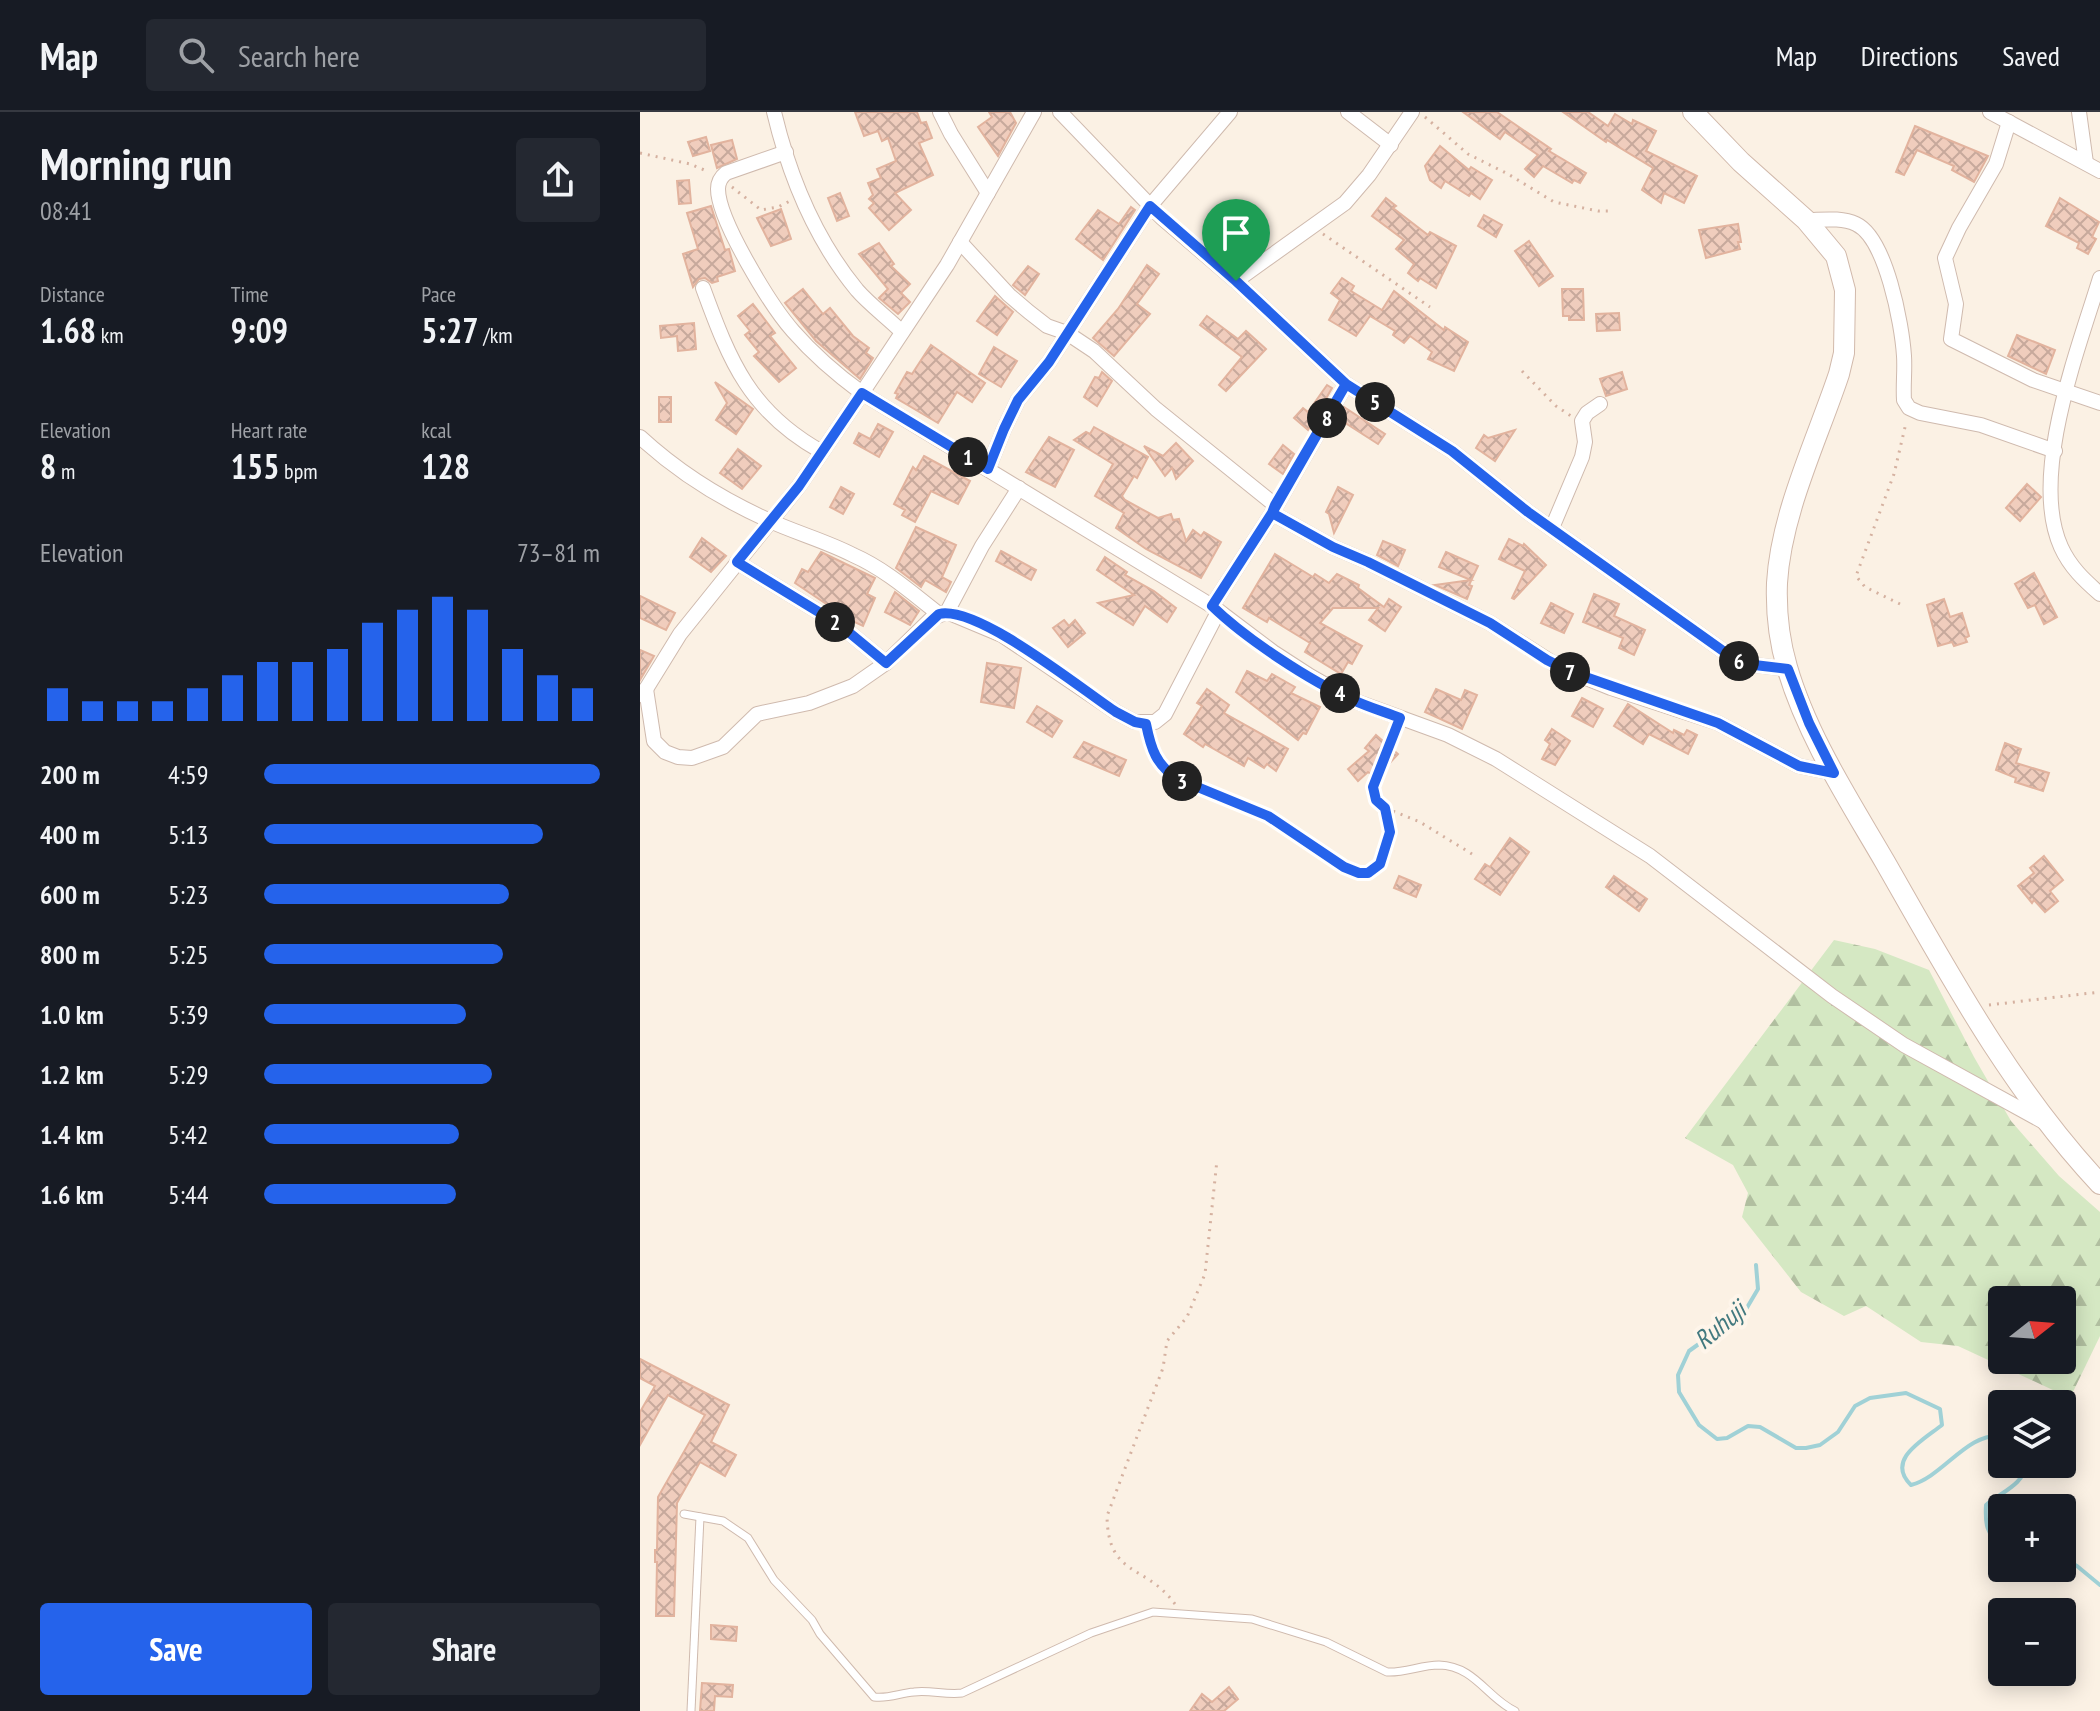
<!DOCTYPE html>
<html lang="en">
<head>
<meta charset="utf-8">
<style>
  body { margin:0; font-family:"PT Sans Narrow",sans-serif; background:#242831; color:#f1f3f6; height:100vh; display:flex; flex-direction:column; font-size:30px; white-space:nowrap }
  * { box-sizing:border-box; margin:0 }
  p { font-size:26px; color:#9ea1a6 }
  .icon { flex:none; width:44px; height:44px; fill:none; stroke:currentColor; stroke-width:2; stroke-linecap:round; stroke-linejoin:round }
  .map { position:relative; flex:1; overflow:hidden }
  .details { display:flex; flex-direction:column; background:#171b24; width:640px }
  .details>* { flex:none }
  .needle { width:52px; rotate:73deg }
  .fabs { position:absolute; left:1348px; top:1174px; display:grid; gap:16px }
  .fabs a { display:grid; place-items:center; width:88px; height:88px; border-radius:8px; background:#171b24; box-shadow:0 4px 20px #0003; font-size:40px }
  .pin { position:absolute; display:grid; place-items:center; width:68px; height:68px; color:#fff; margin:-82px -34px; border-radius:50% 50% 50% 0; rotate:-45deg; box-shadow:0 0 8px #0007 }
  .pin .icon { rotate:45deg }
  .km { position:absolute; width:40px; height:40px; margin:-20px; border-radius:50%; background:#222; color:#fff; font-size:22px; line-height:40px; text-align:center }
  .round { display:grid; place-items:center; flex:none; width:84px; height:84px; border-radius:8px; background:#242831 }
  .head { display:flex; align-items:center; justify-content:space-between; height:136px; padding:0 40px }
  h1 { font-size:44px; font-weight:800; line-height:60px }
  .figures { display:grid; grid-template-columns:repeat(3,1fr); gap:12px; height:136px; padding:8px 40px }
  .figures div { display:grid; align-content:center }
  .figures b { font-size:34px; font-weight:800 }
  .figures small { font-size:22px; font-weight:400 }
  .figures p { font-size:22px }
  .chart { height:224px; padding:16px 40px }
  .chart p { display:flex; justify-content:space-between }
  .chart svg { width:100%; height:144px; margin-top:8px; stroke:#2563eb; stroke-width:6 }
  .primary-button { display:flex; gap:16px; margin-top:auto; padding:16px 40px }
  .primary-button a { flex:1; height:92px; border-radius:8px; background:#2563eb; color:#fff; font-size:32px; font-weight:800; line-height:92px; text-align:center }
  .primary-button a+a { background:#242831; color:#f1f3f6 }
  ul { padding:0 40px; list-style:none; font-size:26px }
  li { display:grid; grid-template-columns:128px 96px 1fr; align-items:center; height:60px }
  li i { height:20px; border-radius:10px; background:#2563eb }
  header { display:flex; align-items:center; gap:48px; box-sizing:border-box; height:112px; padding:0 40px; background:#171b24; border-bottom:2px solid #363941 }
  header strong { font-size:38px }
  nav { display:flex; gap:44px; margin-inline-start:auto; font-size:28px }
  .search { width:560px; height:72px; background:#242831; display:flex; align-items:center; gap:20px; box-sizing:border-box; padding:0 28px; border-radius:8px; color:#9ea1a6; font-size:30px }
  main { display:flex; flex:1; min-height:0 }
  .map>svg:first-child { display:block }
  .forest { fill:url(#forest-firs); fill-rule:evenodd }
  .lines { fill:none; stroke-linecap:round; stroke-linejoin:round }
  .stream { stroke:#a0d1d6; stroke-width:4 }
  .building { fill:url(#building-cross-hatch); stroke:#e2b39e; stroke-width:2 }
  .lane-casing { stroke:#cfbaae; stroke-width:9 }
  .street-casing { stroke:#cfbaae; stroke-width:16 }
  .secondary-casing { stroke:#d1b9ab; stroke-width:22 }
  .path { stroke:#d5b1a0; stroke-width:3; stroke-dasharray:2 6; stroke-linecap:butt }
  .lane { stroke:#fff; stroke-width:7 }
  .street { stroke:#fff; stroke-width:14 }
  .secondary { stroke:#fff; stroke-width:20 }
  .route-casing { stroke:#fff; stroke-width:16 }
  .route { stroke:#2563eb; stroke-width:10 }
  .labels { text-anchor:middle; stroke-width:8; stroke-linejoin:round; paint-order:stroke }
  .water-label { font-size:26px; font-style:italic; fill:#42797f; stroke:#fef5ea }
</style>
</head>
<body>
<header>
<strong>Map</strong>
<div class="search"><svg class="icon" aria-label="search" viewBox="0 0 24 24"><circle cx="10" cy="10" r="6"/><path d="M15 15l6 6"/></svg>Search here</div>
<nav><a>Map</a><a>Directions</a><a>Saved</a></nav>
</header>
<main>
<section class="details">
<div class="head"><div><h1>Morning run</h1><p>08:41</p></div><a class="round"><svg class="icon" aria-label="share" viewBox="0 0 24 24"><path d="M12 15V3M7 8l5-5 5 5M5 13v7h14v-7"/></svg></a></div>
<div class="figures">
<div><p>Distance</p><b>1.68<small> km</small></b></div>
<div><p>Time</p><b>9:09</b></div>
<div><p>Pace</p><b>5:27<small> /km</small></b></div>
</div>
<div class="figures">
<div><p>Elevation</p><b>8<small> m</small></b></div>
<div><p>Heart rate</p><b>155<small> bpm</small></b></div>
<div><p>kcal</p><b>128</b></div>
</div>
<div class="chart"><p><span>Elevation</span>73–81 m</p>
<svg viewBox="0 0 160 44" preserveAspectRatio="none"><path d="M5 44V34M15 44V38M25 44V38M35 44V38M45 44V34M55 44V30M65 44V26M75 44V26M85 44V22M95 44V14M105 44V10M115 44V6M125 44V10M135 44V22M145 44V30M155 44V34"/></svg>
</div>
<ul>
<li><b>200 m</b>4:59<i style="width:100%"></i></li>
<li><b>400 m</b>5:13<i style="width:83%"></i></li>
<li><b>600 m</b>5:23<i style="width:73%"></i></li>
<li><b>800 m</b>5:25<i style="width:71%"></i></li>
<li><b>1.0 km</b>5:39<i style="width:60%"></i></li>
<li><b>1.2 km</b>5:29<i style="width:68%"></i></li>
<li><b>1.4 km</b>5:42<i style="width:58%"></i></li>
<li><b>1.6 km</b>5:44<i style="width:57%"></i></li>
</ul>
<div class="primary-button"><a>Save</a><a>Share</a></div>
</section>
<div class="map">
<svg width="1460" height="1599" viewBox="0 0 1460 1599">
  <defs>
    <pattern id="forest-firs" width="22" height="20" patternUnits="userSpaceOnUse" patternTransform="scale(2)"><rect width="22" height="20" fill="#d5e8c3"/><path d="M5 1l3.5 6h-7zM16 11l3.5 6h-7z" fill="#b1bfa0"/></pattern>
    <pattern id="building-cross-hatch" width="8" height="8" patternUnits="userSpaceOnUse" patternTransform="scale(2)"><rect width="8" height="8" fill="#f0cdbd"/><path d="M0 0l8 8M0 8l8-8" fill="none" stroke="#c7a99c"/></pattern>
  </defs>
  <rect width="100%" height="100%" fill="#fbf1e4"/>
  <!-- forest -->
  <path class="forest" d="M1194,828l41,9 54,21 45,87 37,64 48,55 41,36v124l-30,62 -112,-52 -37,-4 -55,-36 -22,10 -43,-24 -59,-75 6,-24 -15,-28 -48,-27zM1362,1188h60v60h-60z"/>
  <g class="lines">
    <!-- stream -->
    <g class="stream">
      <path d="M1116,1153l2,24 -13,22 -56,40 -11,24 1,17 20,33 18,14 10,-1 21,-12 12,1 36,21h10l14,-3 18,-13 17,-26 15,-8 36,-5 34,16 2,16c-19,15 -57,35 -31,60 32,-8 56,-53 91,-49"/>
      <path d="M1362,1433c-16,-10 -17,-22 -16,-40 15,-13 38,-20 40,-41"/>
      <polyline points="1422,1446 1437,1454 1460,1473"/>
    </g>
  </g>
  <!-- building -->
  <g class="building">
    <polygon points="215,0 277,0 281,11 286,10 292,26 279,31 293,63 255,81 271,98 249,118 229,96 234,91 229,87 233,83 228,71 241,66 237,57 256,49 248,26 242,29 238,19 224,24"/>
    <polygon points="349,0 370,0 376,11 358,44 338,15 352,5"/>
    <polygon points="823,0 857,0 911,37 909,39 946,61 940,71 934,68 932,71 903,54 894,65 885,57 898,43 865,20 860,27"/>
    <polygon points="923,0 948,0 968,14 975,2 992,12 993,8 1016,19 1006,39 1057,64 1044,91 1024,81 1021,91 1002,78 1013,56 967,28 966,30"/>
    <polygon points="1275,14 1348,44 1334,70 1312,58 1314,54 1277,38 1264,63 1256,60"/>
    <polygon points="66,25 70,39 53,44 48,30"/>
    <polygon points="92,28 97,47 77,56 71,33"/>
    <polygon points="800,34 829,58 831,55 852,68 840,87 831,81 829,84 805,69 801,76 790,68 785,54"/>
    <polygon points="49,68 51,91 39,92 37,69"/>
    <polygon points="200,81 209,104 197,109 188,86"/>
    <polygon points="746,86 756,94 753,96 788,123 790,120 816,134 796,176 780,166 778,169 768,161 774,152 756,137 764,128 732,104"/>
    <polygon points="1420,86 1459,110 1452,125 1456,127 1448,142 1437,136 1439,131 1406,114"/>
    <polygon points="71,94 85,138 89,137 95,159 77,165 78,169 72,171 65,166 59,167 53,175 43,142 58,137 47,101"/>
    <polygon points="491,95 495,98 463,148 436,127 458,98 479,112"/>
    <polygon points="141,97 151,127 131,134 117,106"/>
    <polygon points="844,103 862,113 856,125 838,114"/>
    <polygon points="1098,112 1101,130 1098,130 1100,137 1066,146 1059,118"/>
    <polygon points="889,129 913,164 899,174 875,139"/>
    <polygon points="239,131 254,152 251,154 270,172 261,181 270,190 258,202 239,186 248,177 219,142"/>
    <polygon points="507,153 519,162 497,192 510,202 474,244 453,226 478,197"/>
    <polygon points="388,154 399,162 385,183 373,173"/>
    <polygon points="702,166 714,174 711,179 742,198 754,179 804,218 805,215 828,230 814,259 788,247 792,240 770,224 764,231 753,223 755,219 730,204 716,224 689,208 700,188 691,181"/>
    <polygon points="163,177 183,202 190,196 213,224 229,236 226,241 233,246 220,267 176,229 145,191"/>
    <polygon points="922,177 943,177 944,208 929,208 929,204 923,204"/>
    <polygon points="355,184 373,200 357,223 337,209"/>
    <polygon points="113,192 135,221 130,224 156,256 139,270 114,244 119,240 105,223 110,219 98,204"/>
    <polygon points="979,201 980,218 957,219 956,202"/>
    <polygon points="567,204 598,227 606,219 626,237 586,279 579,273 602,245 560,213"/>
    <polygon points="54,211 56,237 38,239 37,224 21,226 20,214"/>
    <polygon points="1377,223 1415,238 1406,262 1368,244"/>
    <polygon points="291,233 345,271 332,290 317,280 298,311 256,286 258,282 255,281 267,260 272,262"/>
    <polygon points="354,235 377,249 361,275 339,262"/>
    <polygon points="462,260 472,269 457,294 444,285 455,265 459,266"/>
    <polygon points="982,260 987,277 966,284 960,267"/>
    <polygon points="75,270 113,297 96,322 76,308 87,291"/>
    <polygon points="687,273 692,276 668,318 654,306 663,296 668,300"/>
    <rect x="19" y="285" width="12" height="25"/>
    <polygon points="704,295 745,322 738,332 699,307 695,311"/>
    <polygon points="238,312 253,320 239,345 214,331 219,321 230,327"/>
    <polygon points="454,315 508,345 497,366 494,364 482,384 485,388 518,406 531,402 533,408 539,407 546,429 553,418 561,424 564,420 581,430 561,466 506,437 476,416 484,401 455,384 473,352 434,328 446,320 450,322"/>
    <polygon points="875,318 855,349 836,336 844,323 848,326"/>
    <polygon points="409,325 434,338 415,375 386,360"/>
    <polygon points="536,331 553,349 536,367 532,356 525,364 504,334 523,344"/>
    <polygon points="643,333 654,342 643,362 629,352"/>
    <polygon points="98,337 121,354 102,377 80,361"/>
    <polygon points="284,344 330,369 318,392 291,379 275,410 262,403 265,398 254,392 273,355 276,358"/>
    <polygon points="1387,372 1401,385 1380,409 1366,396"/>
    <polygon points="201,375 214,382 203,402 190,395"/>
    <polygon points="698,375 713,383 694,421 689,402 686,400"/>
    <polygon points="276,415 316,433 302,465 311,470 306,480 285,468 281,475 256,456"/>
    <polygon points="62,426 86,444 71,460 50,445"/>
    <polygon points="869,427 883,434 884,432 906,453 874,487 872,486 885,459 859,447"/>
    <polygon points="743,429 765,438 758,454 737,443"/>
    <polygon points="361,439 396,458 391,468 356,449"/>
    <polygon points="181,440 235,466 227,482 235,486 223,514 210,508 155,471 162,457 168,460"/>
    <polygon points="806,440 838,454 829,473 832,474 827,487 795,473 831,468 799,455"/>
    <polygon points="635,442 673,465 675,462 689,471 697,462 719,473 718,476 744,495 749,487 761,495 745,519 729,508 738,496 693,496 680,511 722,534 712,552 708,550 701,562 665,540 670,531 629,506 627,510 603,496"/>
    <polygon points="465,445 487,460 485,463 514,479 536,496 527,510 505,494 493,513 458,491 494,483 457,458"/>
    <polygon points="1394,461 1417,505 1404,512 1395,493 1388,496 1375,472"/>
    <polygon points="255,480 279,499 270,513 245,500"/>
    <polygon points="954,482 979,492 974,504 1005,518 994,543 979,536 983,526 943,510"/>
    <polygon points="0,484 35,501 26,518 0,506"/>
    <polygon points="1304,487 1310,505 1322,501 1329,524 1325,526 1327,530 1314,534 1312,530 1298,534 1287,493"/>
    <polygon points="911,491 933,502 924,521 901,511"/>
    <polygon points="424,508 429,514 435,508 445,521 428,535 413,516"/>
    <polygon points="0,538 14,544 0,568"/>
    <polygon points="347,551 381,556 374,596 341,590"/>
    <polygon points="607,559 627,569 632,562 655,575 651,581 680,595 666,622 663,621 658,628 596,580"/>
    <polygon points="567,577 589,593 584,601 648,637 636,659 627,652 624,656 608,646 604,654 565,632 563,635 544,622 562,594 557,591"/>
    <polygon points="796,577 821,588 825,578 837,583 822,617 785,600"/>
    <polygon points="942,586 963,597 953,615 932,604"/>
    <polygon points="988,592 1033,621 1034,618 1044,623 1047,618 1057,623 1048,642 1009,622 1003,632 974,614"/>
    <polygon points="397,594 422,609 412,625 387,610"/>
    <polygon points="912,617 930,629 915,653 902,647 910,632 905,628"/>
    <polygon points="736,623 758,642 736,666 728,660 718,669 708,657 729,639 725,636"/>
    <polygon points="444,630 486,648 479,664 434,645"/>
    <polygon points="1365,631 1381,637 1376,651 1409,661 1403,679 1375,670 1376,666 1356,658"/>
    <polygon points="870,726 889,740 860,783 835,767 845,752 850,755"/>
    <polygon points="1404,744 1423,768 1410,779 1418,789 1405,800 1394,788 1392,791 1378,774 1394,761 1390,756"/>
    <polygon points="759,764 781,773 776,785 754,776"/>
    <polygon points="974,764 1007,787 999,799 966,775"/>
    <polygon points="0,1247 89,1293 71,1330 96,1343 85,1364 60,1350 37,1391 34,1504 16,1504 17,1450 15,1450 15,1438 17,1438 18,1385 65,1303 28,1283 0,1333 0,1300 15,1274 0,1266"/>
    <polygon points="71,1513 97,1515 96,1529 71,1527"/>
    <polygon points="62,1571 93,1573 92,1585 75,1584 74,1599 60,1599"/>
    <polygon points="589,1575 598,1587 584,1599 550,1599 562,1582 572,1590"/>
  </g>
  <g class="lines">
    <defs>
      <g id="lane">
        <path d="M44,1402l39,7 25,17 26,42 38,40 8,14 54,63c15,2 26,-4 40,-5 16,-2 32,3 48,1l129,-60 62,-21 99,7 74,23 61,30c18,1 34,-7 52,-7 36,1 48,33 76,46"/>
        <polyline points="51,1599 60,1405"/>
      </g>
      <g id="street">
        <path d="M134,0c15,63 41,127 83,178 13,15 31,28 45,42"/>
        <polyline points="300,0 311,22 348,81"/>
        <polyline points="420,0 522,106 596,169 706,272 812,339 888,400 1093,546 1106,552 1148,557"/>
        <polyline points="708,0 751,33"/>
        <polyline points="1350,0 1460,59"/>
        <polyline points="1439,0 1446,51"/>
        <polyline points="1369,10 1356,52 1319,116 1305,146 1316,192 1311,227 1393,268 1460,291"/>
        <path d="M146,40l-60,21c-5,4 -8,9 -8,16 0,31 53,117 75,142 21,24 43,43 69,62l350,213 61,46 37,24 42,24 96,35 48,24 154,97 182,140 72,49 140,77"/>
        <path d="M1166,108c15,0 35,-3 50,4 30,14 46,100 48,132 1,14 -1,29 0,44l5,8 11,5 61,12 74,26"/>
        <polyline points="320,130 369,183 389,200 407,214 427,221 454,239 516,297 635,393"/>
        <path d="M1460,166c-22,72 -71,198 -39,269 9,20 23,33 39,47"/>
        <polyline points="596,169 705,91 729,63 772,0"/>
        <path d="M63,176c27,74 47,124 119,164"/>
        <path d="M0,325c38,35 81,62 128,83 28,13 58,21 85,35 32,14 59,38 86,59"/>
        <polyline points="348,357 364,317 378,288 409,250 510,94 590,0"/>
        <polyline points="632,401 693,435 728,450 850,511 919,555 971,576 1078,611 1159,654 1194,661"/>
        <polyline points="912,416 942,345 945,330 942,309 947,301 960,292"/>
        <polyline points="97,450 200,513 246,551"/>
        <polyline points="572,494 632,401 706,272"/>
        <polyline points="307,500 342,434 379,376"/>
        <polyline points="6,577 14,629 25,640 38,645 52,646 83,635 117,602 169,591 213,574 246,551 291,507 307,500 362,523 476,600 495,610 515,610 525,602 578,500"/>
        <polyline points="4,584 6,577 40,522 159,374 222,281 307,153 394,0"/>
      </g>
      <path id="secondary" d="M1053,0l48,50 65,58 30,36 9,34 -1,63 -5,21c-22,66 -58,139 -62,209 -1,27 2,57 10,84 20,69 62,133 98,195 64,112 126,227 215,322"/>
    </defs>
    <!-- lane casing -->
    <use href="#lane" class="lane-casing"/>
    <!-- street casing -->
    <use href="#street" class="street-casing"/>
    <!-- secondary casing -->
    <use href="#secondary" class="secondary-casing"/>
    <!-- path -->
    <g class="path">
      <polyline points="785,5 828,42 868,62 914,90 958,99 972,99"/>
      <polyline points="0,41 50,52 69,60"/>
      <polyline points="92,75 121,98 138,95 150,89"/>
      <polyline points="683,122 790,195"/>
      <polyline points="882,259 916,294 931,304"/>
      <polyline points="1260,492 1225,475 1216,464 1254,362 1266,311"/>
      <polyline points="756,617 735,668 736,688 745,696 780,710 832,742"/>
      <polyline points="508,623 519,652 538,667 628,704 673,736 719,761 732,759 741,749 750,720 745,696"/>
      <polyline points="1349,893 1460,880"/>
      <path d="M535,1492c-30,-41 -67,-26 -68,-88l56,-148 4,-27 20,-24 18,-43 12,-114"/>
    </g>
    <!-- lane -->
    <use href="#lane" class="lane"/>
    <!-- street -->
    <use href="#street" class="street"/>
    <!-- secondary -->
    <use href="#secondary" class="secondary"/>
  </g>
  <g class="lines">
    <defs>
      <path id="route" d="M596,169l-86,-75 -101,156 -31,38 -14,29 -16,40 -126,-76 -63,93 -62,76 103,63 46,38 53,-49c39,-9 142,75 177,98l19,10 11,2c5,25 10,41 32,55l90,37 76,51 15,6h9l12,-9 10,-32 -5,-24 -9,-8 -3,-13 27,-69c-15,-6 -32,-11 -47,-18 -43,-19 -107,-61 -141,-94l60,-93 74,-129 106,67 76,61 205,146 13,6 42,5 21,54 25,50 -35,-7 -81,-43 -147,-51 -24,-12 -57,-37 -122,-61 -35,-15 -61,-34 3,-8 71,-121 -110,-103"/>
    </defs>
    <!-- route casing -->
    <use href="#route" class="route-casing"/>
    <!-- route -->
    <use href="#route" class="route"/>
  </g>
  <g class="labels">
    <!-- water labels -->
    <g class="water-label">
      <text transform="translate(1080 1213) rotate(-40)" y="9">Ruhuji</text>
    </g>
  </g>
</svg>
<div class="fabs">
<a><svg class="needle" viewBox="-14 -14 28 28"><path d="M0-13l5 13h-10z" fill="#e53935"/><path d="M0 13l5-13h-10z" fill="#9ea1a6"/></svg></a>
<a><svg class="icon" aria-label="layers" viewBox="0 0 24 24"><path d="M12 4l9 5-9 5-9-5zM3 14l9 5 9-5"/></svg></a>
<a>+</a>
<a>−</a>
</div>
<div class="pin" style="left:596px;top:169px;background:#1e9e55"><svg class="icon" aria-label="arrive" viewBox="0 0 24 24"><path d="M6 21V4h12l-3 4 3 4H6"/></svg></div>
<b class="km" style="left:328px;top:345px">1</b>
<b class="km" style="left:195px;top:510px">2</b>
<b class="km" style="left:542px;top:669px">3</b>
<b class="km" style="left:700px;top:581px">4</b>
<b class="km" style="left:735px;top:290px">5</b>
<b class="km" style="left:1099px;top:549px">6</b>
<b class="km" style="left:930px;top:560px">7</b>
<b class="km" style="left:687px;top:306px">8</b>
</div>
</main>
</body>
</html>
